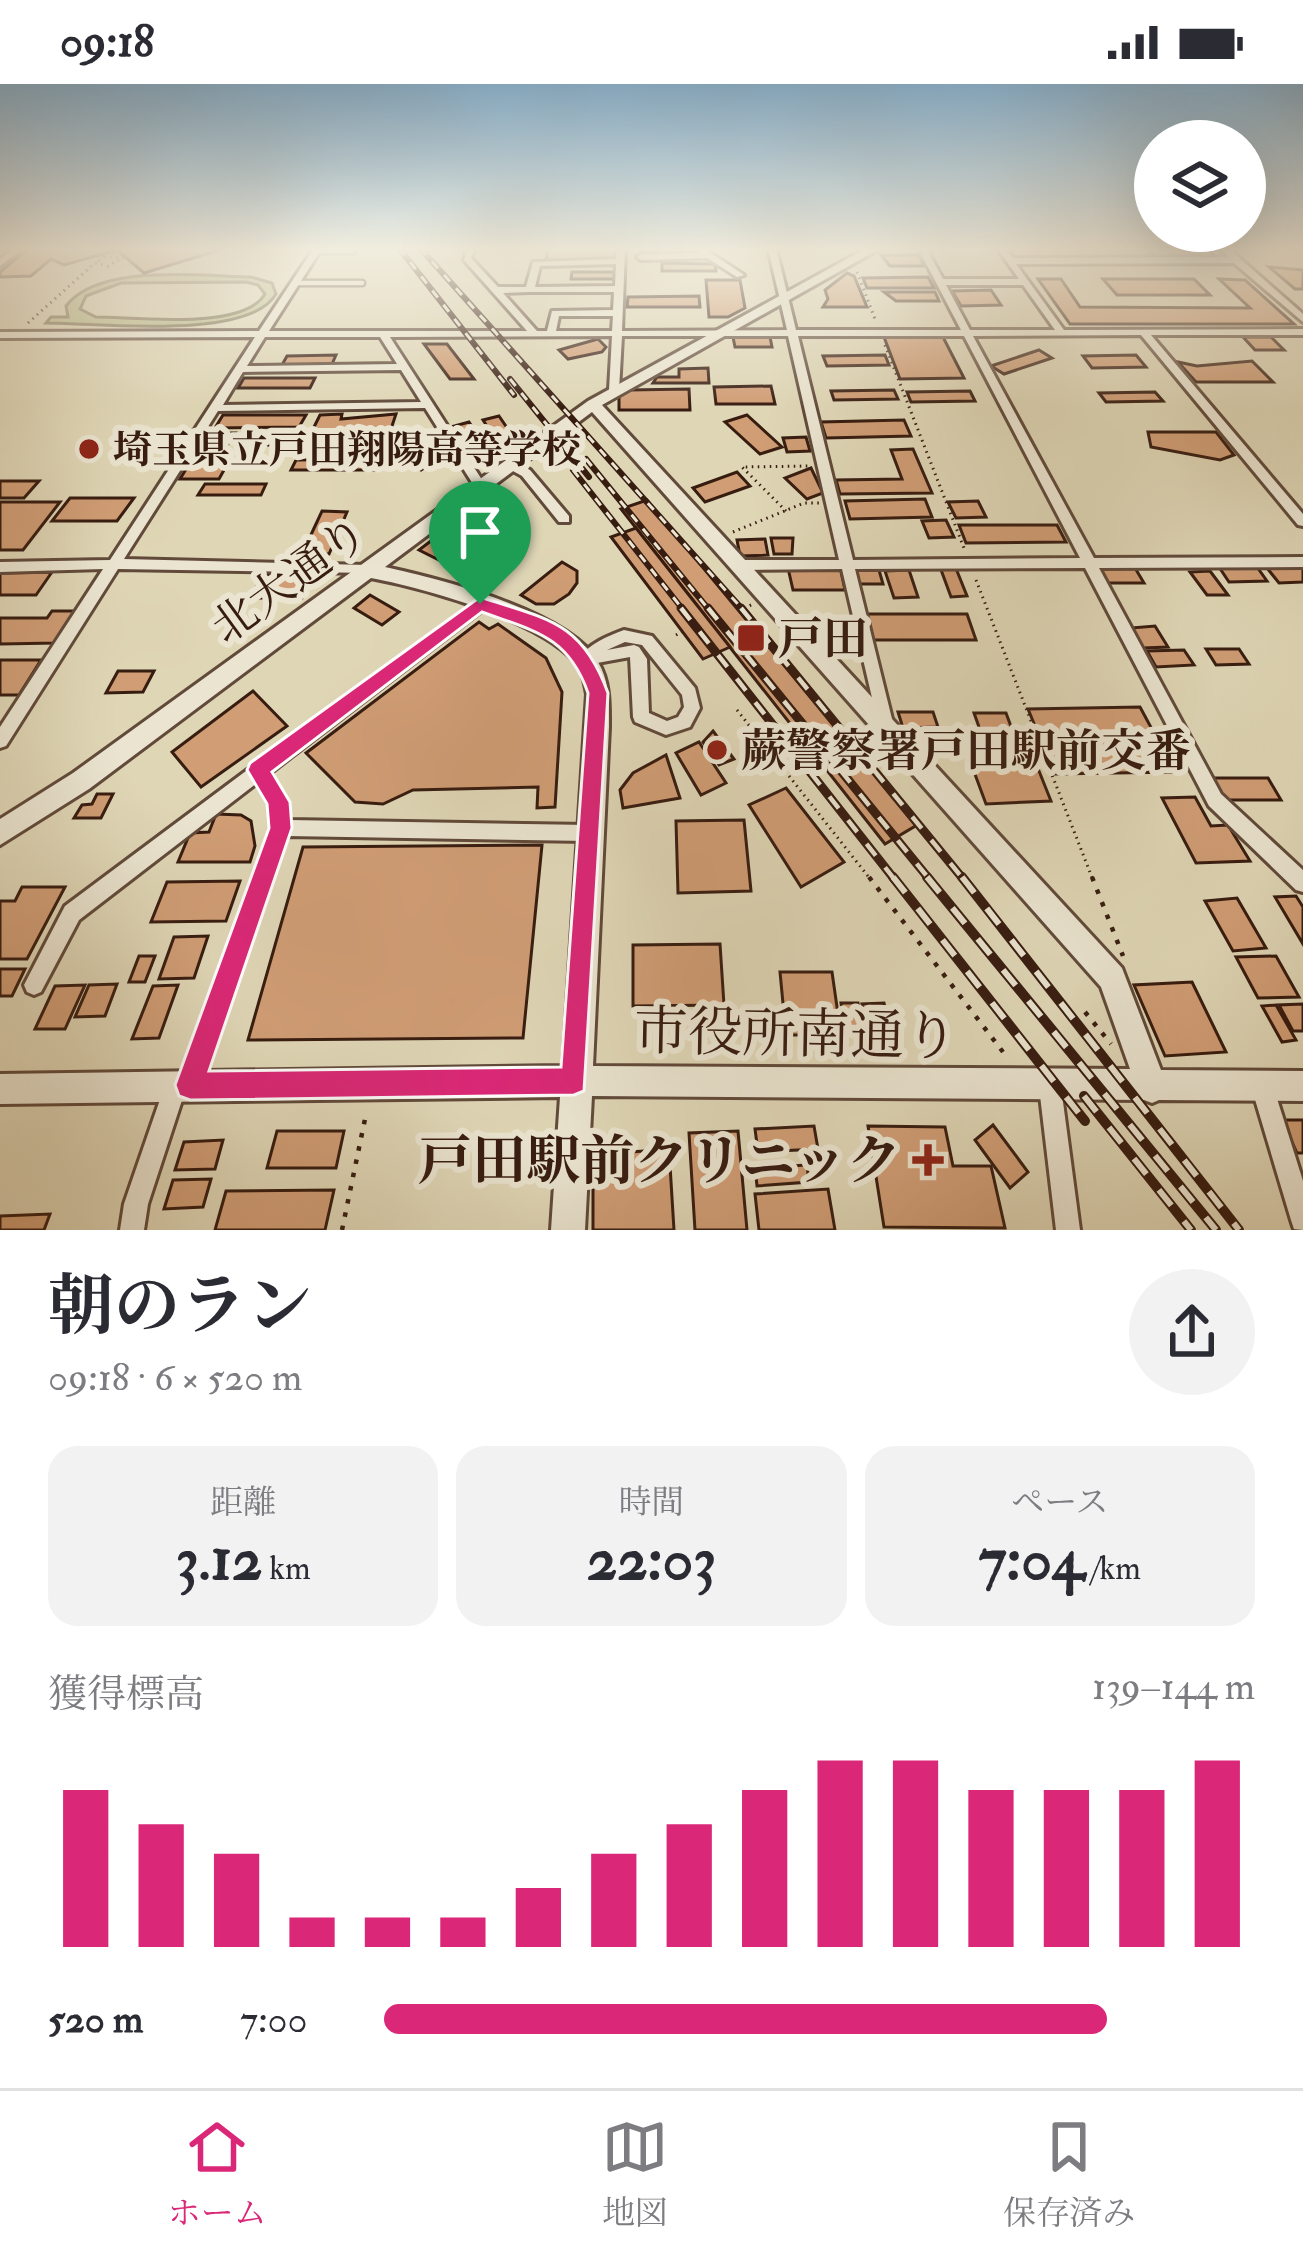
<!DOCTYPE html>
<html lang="ja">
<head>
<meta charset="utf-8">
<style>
  body { margin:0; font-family:"IM FELL Double Pica","Noto Serif JP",serif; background:#f2f2f3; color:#2b2b33; height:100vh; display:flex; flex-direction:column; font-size:45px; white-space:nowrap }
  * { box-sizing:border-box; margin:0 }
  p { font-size:39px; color:#7c7c81 }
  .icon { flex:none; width:66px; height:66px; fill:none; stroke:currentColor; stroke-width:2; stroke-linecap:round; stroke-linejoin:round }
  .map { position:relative; height:1146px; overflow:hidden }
  .side { display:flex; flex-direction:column; background:#fff; flex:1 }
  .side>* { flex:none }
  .fabs { position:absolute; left:1134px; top:36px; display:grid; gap:24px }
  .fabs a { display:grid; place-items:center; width:132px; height:132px; border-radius:50%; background:#fff; box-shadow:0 12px 48px #0002; font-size:60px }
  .pin { position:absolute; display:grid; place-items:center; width:102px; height:102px; color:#fff; margin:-123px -51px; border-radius:50% 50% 50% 0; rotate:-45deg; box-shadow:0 0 12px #0007 }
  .pin .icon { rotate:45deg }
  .round { display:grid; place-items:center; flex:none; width:126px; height:126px; border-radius:63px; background:#f2f2f3 }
  .head { display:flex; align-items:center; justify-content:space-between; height:204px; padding:0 48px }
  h1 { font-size:66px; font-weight:700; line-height:90px }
  .figures { display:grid; grid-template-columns:repeat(3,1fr); gap:18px; height:204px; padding:12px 48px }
  .figures div { display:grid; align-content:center; border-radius:30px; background:#f2f2f3; text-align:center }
  .figures b { font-size:60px; font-weight:700 }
  .figures small { font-size:33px; font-weight:400 }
  .figures p { font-size:33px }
  .chart { height:336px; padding:24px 48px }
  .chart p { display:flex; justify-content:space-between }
  .chart svg { width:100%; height:216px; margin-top:12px; stroke:#db2777; stroke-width:6 }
  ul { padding:0 48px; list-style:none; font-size:39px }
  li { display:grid; grid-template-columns:192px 144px 1fr; align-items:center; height:90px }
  li i { height:30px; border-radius:15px; background:#db2777 }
  .status { display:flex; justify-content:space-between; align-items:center; height:84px; padding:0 60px; background:#fff; direction:ltr }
  .status svg { height:33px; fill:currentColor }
  .tab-bar { display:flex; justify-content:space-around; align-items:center; height:168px; border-top:3px solid #e1e1e2; background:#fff; font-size:33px; color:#7c7c81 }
  .tab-bar a { display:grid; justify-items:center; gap:6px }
  .tab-bar .active { color:#db2777 }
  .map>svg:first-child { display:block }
  .green { fill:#babc88; stroke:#786c4c; stroke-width:3; fill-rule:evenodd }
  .building { fill:#d09d75; stroke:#371c10; stroke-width:3 }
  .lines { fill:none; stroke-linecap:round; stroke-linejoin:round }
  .service-casing { stroke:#614a3a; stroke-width:9 }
  .minor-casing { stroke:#614a3a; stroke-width:6 }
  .tertiary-casing { stroke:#614a3a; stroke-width:6 }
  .path-far1 { stroke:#371c10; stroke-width:3; stroke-dasharray:1.5 4.5; stroke-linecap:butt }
  .path { stroke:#371c10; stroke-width:4.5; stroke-dasharray:4.5 9; stroke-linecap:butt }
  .service { stroke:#eae4d0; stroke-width:4.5 }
  .minor { fill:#eae4d0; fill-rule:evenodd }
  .tertiary { fill:#eae4d0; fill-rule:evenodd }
  .rail-far2-casing { stroke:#371c10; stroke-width:6 }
  .rail-far1-casing { stroke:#371c10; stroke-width:9 }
  .rail-casing { stroke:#371c10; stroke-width:10 }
  .rail-far2 { stroke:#eae4d0; stroke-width:3; stroke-dasharray:9; stroke-linecap:butt }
  .rail-far1 { stroke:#eae4d0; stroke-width:4.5; stroke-dasharray:15; stroke-linecap:butt }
  .rail { stroke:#eae4d0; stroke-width:6; stroke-dasharray:20; stroke-linecap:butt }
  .route { fill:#db2777; stroke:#fff; stroke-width:3; fill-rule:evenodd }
  .poi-dot { fill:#8f2418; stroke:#eae4d0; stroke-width:4.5 }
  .labels { text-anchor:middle; stroke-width:12; stroke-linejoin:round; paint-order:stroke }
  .far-poi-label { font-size:39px; font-weight:bold; fill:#371c10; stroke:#eae4d0; text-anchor:start }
  .street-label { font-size:45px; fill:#371c10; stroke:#eae4d0 }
  .poi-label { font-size:45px; font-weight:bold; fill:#371c10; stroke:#eae4d0; text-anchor:start }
  .near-street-label { font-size:54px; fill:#371c10; stroke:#eae4d0 }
  .near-poi-label { font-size:54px; font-weight:bold; fill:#371c10; stroke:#eae4d0; text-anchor:end }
</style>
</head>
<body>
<div class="status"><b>09:18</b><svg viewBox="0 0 49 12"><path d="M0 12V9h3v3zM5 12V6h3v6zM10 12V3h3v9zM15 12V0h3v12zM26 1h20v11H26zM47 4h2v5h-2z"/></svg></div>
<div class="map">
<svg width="1303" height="1146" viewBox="0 0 1303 1146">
  <rect width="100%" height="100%" fill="#dfd6b6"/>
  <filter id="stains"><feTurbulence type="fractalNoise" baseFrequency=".00167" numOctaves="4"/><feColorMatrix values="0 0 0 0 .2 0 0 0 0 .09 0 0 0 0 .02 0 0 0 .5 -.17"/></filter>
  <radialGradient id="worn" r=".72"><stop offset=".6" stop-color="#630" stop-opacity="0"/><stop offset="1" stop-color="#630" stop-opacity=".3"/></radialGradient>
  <!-- green -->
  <path class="green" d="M251,193l21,6 4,11c-27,47 -179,29 -230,29l5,-6h17l-2,-11c33,-43 135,-30 185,-29zM121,199l125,-1 12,3 7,9c-22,37 -129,23 -169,23l-16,-8 6,-13z"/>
  <!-- building -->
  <g class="building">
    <polygon points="29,164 226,164 144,189 117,166 64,181 51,175 31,192 0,193 0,188"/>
    <polygon points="548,164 616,164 615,175 546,176"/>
    <polygon points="1146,164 1206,164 1216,173 1155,173"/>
    <polygon points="881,171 919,171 924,182 890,182"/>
    <polygon points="662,179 715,180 716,187 662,187"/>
    <polygon points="1269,183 1303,186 1303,205 1295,205"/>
    <polygon points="572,188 614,188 614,195 571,195"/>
    <polygon points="847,189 854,192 867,223 823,223 828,215 825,206"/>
    <polygon points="928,193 934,204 867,204 863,194"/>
    <polygon points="1038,195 1061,195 1080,223 1250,224 1219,195 1245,196 1294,240 1070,240"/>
    <polygon points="1103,195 1194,195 1210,211 1117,211"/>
    <polygon points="706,196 740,196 745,224 728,233 709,233"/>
    <polygon points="991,206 1001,221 961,222 952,207"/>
    <polygon points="884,208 935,208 939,217 896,217"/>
    <polygon points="699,212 700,223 627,223 628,213"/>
    <polygon points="733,253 770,253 772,263 735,263"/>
    <polygon points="884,253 943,253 964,294 900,295"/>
    <polygon points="1243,253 1271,253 1284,266 1255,266"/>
    <polygon points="598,255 606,263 602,268 568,275 559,266"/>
    <polygon points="424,260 447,260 474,295 450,295"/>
    <polygon points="1039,266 1052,274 1004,290 991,282"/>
    <polygon points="336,271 332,280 282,281 287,272"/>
    <polygon points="885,271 889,281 827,282 823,272"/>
    <polygon points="1136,271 1146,283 1092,284 1083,272"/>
    <polygon points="1252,277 1273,298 1196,298 1178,278 1197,282"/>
    <polygon points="708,284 709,299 653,299 657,293 679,293 679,285"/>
    <polygon points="244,294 315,294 310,304 238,304"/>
    <polygon points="771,302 775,320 716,320 714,303"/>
    <polygon points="689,305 690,326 619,326 619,312 629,306"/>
    <polygon points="894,306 898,315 834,316 831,307"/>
    <polygon points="970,307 975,317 911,318 907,308"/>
    <polygon points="1155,308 1163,317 1106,318 1099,309"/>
    <polygon points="342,330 341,335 396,330 390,348 311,349 320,331"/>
    <polygon points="223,331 306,331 299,343 215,344"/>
    <polygon points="747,331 782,363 760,370 725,338"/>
    <polygon points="499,332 514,354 498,359 483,336"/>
    <polygon points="904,336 911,352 826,354 821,338"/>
    <polygon points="469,338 481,356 463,362 451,343"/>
    <polygon points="1148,348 1216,348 1234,371 1220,376 1151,363"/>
    <polygon points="211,349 235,349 223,368 199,368"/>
    <polygon points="269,349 295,349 289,361 262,361"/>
    <polygon points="383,353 379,363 302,364 307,354"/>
    <polygon points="806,353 810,367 787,368 783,354"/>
    <polygon points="430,362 445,369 421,386 406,379"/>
    <polygon points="913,365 932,409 840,410 836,396 902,395 891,366"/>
    <polygon points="386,375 382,386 291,386 296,376"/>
    <polygon points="191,377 229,377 219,395 180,395"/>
    <polygon points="811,384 823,409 807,415 785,394"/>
    <polygon points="737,388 750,402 705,418 693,404"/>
    <polygon points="0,397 39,397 24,414 0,414"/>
    <polygon points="205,400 266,400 261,411 198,411"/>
    <polygon points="70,414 134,414 117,437 52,437"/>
    <polygon points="925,415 932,433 850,435 845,417"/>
    <polygon points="647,416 739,527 917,741 885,760 621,425"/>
    <polygon points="978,417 986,433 956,434 948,418"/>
    <polygon points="0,418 60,418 23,466 0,466"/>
    <polygon points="322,427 347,428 329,470 302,470"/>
    <polygon points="461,434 486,448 443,478 419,466"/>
    <polygon points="946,436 954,453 929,454 922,437"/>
    <polygon points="959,441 1057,441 1066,458 966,459"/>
    <polygon points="636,444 730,563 703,575 611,453"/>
    <polygon points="771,454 793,454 792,470 774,470"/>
    <polygon points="765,455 768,471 740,472 737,456"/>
    <polygon points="562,478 577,487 577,499 569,510 554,520 536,520 521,511"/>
    <polygon points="955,482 967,512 951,513 940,483"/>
    <polygon points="840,483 845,506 793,506 788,484"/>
    <polygon points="1219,483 1257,483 1267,497 1229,498"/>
    <polygon points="1303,483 1303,498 1279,499 1267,484"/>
    <polygon points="1135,484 1144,499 1107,499 1099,485"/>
    <polygon points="855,486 879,486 883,500 859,500"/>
    <polygon points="909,486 918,513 894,514 885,487"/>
    <polygon points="1210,487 1228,511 1207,511 1190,488"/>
    <polygon points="52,488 36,511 0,511 0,489"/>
    <polygon points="262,491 311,491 302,514 251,514"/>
    <polygon points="370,511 399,528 382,541 354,524"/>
    <polygon points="52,527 76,527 56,559 0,560 0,534 47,534"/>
    <polygon points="867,530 967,530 976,556 873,556"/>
    <polygon points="479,538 489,545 498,540 546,574 562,608 555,723 537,724 538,703 413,706 383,720 355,718 306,669"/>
    <polygon points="1155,542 1168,563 1143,564 1131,544"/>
    <polygon points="830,553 856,556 860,572 834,572"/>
    <polygon points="1206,565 1239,565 1249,580 1216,581"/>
    <polygon points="1184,566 1194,581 1156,583 1147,567"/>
    <polygon points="0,576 41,576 19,611 0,611"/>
    <polygon points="118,587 154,587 143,608 106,609"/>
    <polygon points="253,607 287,642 201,703 172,668"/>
    <polygon points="1140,623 1175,688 1055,690 1028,625"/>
    <polygon points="898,628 933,628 938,643 903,644"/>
    <polygon points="974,629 1006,629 1016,656 984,657"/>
    <polygon points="713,647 734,675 719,681 703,658"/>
    <polygon points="699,658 726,699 701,711 676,669"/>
    <polygon points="666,671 680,714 623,724 620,706 633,689"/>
    <polygon points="1037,682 1051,717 986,720 973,685"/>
    <polygon points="1211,694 1268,694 1281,716 1223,716"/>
    <polygon points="786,704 844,778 801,803 749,721"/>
    <polygon points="97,710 113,710 101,734 74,734 82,721 92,720"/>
    <polygon points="1195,713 1211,742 1228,741 1250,777 1196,779 1162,714"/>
    <polygon points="216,730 241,731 251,737 255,762 250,778 178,778 190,749 209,748"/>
    <polygon points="744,736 751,807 678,809 676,737"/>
    <polygon points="542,761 523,954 248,956 303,763"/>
    <polygon points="240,797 226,837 151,838 167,798"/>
    <polygon points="22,803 65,803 27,875 0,875 0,817 15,817"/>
    <polygon points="1296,812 1303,823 1303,860 1275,813"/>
    <polygon points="1237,814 1266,864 1233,867 1205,817"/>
    <polygon points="208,852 194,894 159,895 174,853"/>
    <polygon points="720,860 724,921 633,922 633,861"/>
    <polygon points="139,872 155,872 145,898 129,898"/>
    <polygon points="1276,872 1299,913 1258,914 1236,873"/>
    <polygon points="0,885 25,885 12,912 0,912"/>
    <polygon points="780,888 832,888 841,951 786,951"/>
    <polygon points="1192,898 1226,968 1165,972 1134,901"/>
    <polygon points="117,900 105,932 75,933 89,901"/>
    <polygon points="85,901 65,945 35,945 55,902"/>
    <polygon points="178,901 159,954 132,955 153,902"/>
    <polygon points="841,919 858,919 864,951 846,952"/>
    <polygon points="884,919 891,951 868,951 862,920"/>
    <polygon points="1303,920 1303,947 1293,947 1279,921"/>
    <polygon points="1276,921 1296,956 1282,958 1262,922"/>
    <polygon points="1282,1036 1303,1036 1303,1069 1297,1069"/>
    <polygon points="993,1041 1028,1088 1010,1104 975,1056"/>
    <polygon points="814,1042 818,1065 758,1068 755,1045"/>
    <polygon points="868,1042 945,1043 953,1082 991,1082 1005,1144 884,1143"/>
    <polygon points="277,1047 344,1047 336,1084 267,1084"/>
    <polygon points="738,1047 747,1146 695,1146 689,1049"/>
    <polygon points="223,1056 215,1085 175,1086 184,1058"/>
    <polygon points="669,1065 674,1146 593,1146 593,1071"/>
    <polygon points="807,1081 809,1098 757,1102 755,1084"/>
    <polygon points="211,1095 203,1123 164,1125 173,1096"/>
    <polygon points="828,1105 835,1146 759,1146 755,1110"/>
    <polygon points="334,1106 325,1146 215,1146 226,1107"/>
    <polygon points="50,1130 44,1146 0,1146 0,1132"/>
  </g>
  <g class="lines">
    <defs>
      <g id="service">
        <polyline points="317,167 353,167"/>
        <polyline points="295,199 362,199"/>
      </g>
      <g id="minor">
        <polygon points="14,164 23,164 0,182 0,175"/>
        <path d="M314,164h8l-53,83h258l-63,-71 3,-12h8l-4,10 27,29h28l7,-25 83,-3 1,-11h8l-3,83 165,-1 -19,-82h8l20,82h165l-43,-82h8l17,31h76l-22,-31h8l8,10 216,-1 -10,-9h9l75,66v8l-69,-59 -218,1 48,66 239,-1v6h-152l152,179v12l-5,-1 -157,-190 -168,1 121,222 209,-1v10l-204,1 122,226 82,76v22l-7,-2 -87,-84 -124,-238 -230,1 39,158 -2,5 -6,2 -6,-2 -38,-163 -104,1 -7,-5 7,-5h101l-51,-224h-166l-3,54 -5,3 -5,-3 3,-54 -222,1 96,149 -6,4 -4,-1 -51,-81 -207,3 -94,148 243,6 5,2 2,3 -2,3 -254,-4 -112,177 -6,2v-21l103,-158 -103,3v-10l110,-2 145,-223 -255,1v-6l259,-1zM616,180l-1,22 -80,1 5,-21zM946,201h77l32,45h-85zM529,208h85l-1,18 -61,1 -5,20h-10l-34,-38zM559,232h54l-1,15h-56zM798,252h166l116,222 -227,2zM265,253h115l17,27 -150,2zM401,286l20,32 -198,3 20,-33z"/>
        <polygon points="696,164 703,164 744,191 737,193 707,174 641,176 637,173 641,170 699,169"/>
        <polygon points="510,376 530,386 569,432 569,438 559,438 522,392 506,383 506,377"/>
        <polygon points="480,515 487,520 485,524 270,689 287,718 289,736 589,741 595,743 598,749 595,755 589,757 287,752 201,1001 198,1009 190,1012 184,1010 148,1120 144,1146 120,1146 124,1120 164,1004 167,996 175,993 181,995 272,744 269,720 257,699 79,836 41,908 34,911 27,908 24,901 65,822 250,684 252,680 259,678"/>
        <path d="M624,546l28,6 43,52 5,20 -10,19 -24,8 -31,-13 -2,-5 -3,-60 -44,8 -5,-2 -3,-4c12,-16 28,-22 46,-29zM625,558l17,3 40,50 2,12 -6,10 -11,4 -18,-8 -2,-54 -8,-12 -5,-2 -27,5z"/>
        <polygon points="1262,991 1270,994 1273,1002 1303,1097 1303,1146 1294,1145 1291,1136 1251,1002 1254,994"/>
        <polygon points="1050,992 1058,995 1061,1003 1080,1146 1056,1146 1039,1003 1042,995"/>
      </g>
      <path id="tertiary" d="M867,164h14l-279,157 520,563 39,102 142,1v30l-144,-1 -7,3 -8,-3 -552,-4 -7,134h-34l9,-133 -560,7v-30l563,-8 24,-372c-2,-9 -3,-19 -8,-27 -31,-45 -155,-79 -208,-89l-282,211 -89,56v-26l73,-46 515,-372zM592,328l509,575 29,82 -537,-3 16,-339c0,-22 1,-45 -11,-65 -29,-50 -157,-83 -213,-95z"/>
    </defs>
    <!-- service casing -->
    <use href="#service" class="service-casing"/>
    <!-- minor casing -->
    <use href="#minor" class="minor-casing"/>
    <!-- tertiary casing -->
    <use href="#tertiary" class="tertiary-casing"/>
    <!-- path-far1 -->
    <g class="path-far1">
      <polygon points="104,173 123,173 108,182 95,179"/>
      <polyline points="857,188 875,235"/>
      <polyline points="28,239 95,179"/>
      <polyline points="885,261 964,464"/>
      <polyline points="786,427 742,383 809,382"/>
      <polyline points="733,448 804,419 820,419"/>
      <polyline points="976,496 1093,796"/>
      <polyline points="739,527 753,520"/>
      <polyline points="676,551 682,548"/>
      <polyline points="737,626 871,796"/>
    </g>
    <!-- path -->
    <g class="path">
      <polyline points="869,793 1003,968"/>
      <polyline points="1092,793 1123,872"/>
      <polyline points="1085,928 1111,960"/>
      <polyline points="342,1146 365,1035"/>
    </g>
    <!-- service -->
    <use href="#service" class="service"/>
    <!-- minor -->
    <use href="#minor" class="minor"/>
    <!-- tertiary -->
    <use href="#tertiary" class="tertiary"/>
    <defs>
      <g id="rail-far2">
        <polyline points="399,164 514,311"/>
        <polyline points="420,164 744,527"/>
        <polyline points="510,295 589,393"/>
        <polyline points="586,375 710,527"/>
        <polyline points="573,386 684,527"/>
      </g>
      <g id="rail-far1">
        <polyline points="681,524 895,796"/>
        <polyline points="708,524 930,796"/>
        <polyline points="741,524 964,796"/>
      </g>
      <g id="rail">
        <polyline points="893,793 1085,1037"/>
        <polyline points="927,793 1216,1146"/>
        <polyline points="962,793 1239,1146"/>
        <polyline points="1084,1012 1191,1146"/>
      </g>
    </defs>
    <!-- rail-far2 casing -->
    <use href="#rail-far2" class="rail-far2-casing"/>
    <!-- rail-far1 casing -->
    <use href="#rail-far1" class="rail-far1-casing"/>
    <!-- rail casing -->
    <use href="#rail" class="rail-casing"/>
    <!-- rail-far2 -->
    <use href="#rail-far2" class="rail-far2"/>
    <!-- rail-far1 -->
    <use href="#rail-far1" class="rail-far1"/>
    <!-- rail -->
    <use href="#rail" class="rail"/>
  </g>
  <!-- sky -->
  <linearGradient id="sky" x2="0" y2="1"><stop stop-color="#88b5d5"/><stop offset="0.51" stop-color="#f1edde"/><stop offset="1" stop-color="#f1edde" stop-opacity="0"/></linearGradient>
  <rect width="1303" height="324" fill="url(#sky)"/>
  <!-- route -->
  <path class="route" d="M480,513c67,22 102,24 128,96l-24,398 -10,4 -384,5 -11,-4 -4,-11 94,-257 -2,-24 -20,-34 3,-7zM482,528c52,19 86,24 106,81l-27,374 -352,4 83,-243 -2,-26 -18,-30z"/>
  <!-- markers -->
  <g class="poi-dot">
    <circle cx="89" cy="365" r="12"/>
    <rect x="736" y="539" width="30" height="30" rx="6"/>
    <circle cx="717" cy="666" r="12"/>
    <path d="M922 1058h12v12h12v12h-12v12h-12v-12h-12v-12h12z"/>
  </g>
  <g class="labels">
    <!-- far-poi labels -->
    <g class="far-poi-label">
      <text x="113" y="379">埼玉県立戸田翔陽高等学校</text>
    </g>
    <!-- street labels -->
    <g class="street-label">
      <text transform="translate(289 495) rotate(-36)" y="16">北大通り</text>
    </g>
    <!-- poi labels -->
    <g class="poi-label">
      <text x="778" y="570">戸田</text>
      <text x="741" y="682">蕨警察署戸田駅前交番</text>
    </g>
    <!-- near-street labels -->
    <g class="near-street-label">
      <text transform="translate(796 949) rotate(1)" y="19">市役所南通り</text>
    </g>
    <!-- near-poi labels -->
    <g class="near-poi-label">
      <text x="901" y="1095">戸田駅前クリニック</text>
    </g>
  </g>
  <rect width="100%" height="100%" filter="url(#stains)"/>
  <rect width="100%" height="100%" fill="url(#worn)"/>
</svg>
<div class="fabs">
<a><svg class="icon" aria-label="layers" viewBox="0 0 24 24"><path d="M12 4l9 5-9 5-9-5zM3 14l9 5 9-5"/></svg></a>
</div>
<div class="pin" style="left:480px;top:520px;background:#1e9e55"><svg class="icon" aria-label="arrive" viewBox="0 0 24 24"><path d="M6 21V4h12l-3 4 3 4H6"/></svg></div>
</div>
<section class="side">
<div class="head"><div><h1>朝のラン</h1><p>09:18 · 6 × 520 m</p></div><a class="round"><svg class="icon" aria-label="share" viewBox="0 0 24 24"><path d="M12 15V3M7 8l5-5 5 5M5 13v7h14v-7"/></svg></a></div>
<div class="figures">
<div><p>距離</p><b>3.12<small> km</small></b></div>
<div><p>時間</p><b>22:03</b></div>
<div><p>ペース</p><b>7:04<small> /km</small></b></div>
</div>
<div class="chart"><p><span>獲得標高</span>139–144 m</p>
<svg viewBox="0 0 160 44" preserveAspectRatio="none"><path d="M5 44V12M15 44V19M25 44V25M35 44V38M45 44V38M55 44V38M65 44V32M75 44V25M85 44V19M95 44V12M105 44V6M115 44V6M125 44V12M135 44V12M145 44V12M155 44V6"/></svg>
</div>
<ul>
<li><b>520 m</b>7:00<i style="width:83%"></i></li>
</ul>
</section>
<nav class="tab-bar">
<a class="active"><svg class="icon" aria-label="home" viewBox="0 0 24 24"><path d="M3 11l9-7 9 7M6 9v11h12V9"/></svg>ホーム</a>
<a><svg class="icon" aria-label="map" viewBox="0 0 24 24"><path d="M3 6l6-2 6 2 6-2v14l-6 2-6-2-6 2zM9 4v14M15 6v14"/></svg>地図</a>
<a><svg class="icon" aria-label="saved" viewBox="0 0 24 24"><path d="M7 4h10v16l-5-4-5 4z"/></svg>保存済み</a>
</nav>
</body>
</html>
